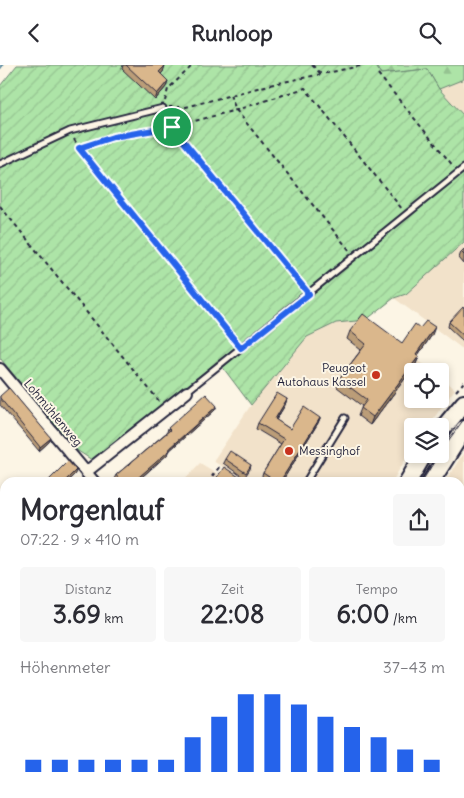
<!DOCTYPE html>
<html lang="de">
<head>
<meta charset="utf-8">
<style>
  body { margin:0; font-family:Delius,sans-serif; background:#f7f7f7; color:#2b2b33; height:100vh; display:flex; flex-direction:column; font-size:19px; white-space:nowrap }
  * { box-sizing:border-box; margin:0 }
  p { font-size:16px; color:#7c7c81 }
  .icon { flex:none; width:28px; height:28px; fill:none; stroke:currentColor; stroke-width:2; stroke-linecap:round; stroke-linejoin:round }
  .map { position:relative; flex:1; overflow:hidden }
  .panel { position:absolute; left:0px; top:412px; width:465px; height:321px; display:flex; flex-direction:column; background:#fff; border-radius:15px 15px 0 0; box-shadow:0 2px 8px #0003 }
  .panel>* { flex:none }
  .controls { position:absolute; left:404px; top:298px; display:grid; gap:10px }
  .controls a { display:grid; place-items:center; width:45px; height:45px; border-radius:5px; background:#fff; box-shadow:0 2px 8px #0003; font-size:25px }
  .pin { position:absolute; display:grid; place-items:center; width:42px; height:42px; color:#fff; margin:-21px; border:2px solid #fff; border-radius:50%; box-shadow:0 1px 5px #0007 }
  .round { display:grid; place-items:center; flex:none; width:52px; height:52px; border-radius:5px; background:#f7f7f7 }
  .headline { display:flex; align-items:center; justify-content:space-between; height:85px; padding:0 20px }
  h1 { font-size:28px; font-weight:800; line-height:38px }
  .figures { display:grid; grid-template-columns:repeat(3,1fr); gap:8px; height:85px; padding:5px 20px }
  .figures div { display:grid; align-content:center; border-radius:5px; background:#f7f7f7; text-align:center }
  .figures b { font-size:25px; font-weight:800 }
  .figures small { font-size:14px; font-weight:400 }
  .figures p { font-size:14px }
  .chart { height:140px; padding:10px 20px }
  .chart p { display:flex; justify-content:space-between }
  .chart svg { width:100%; height:90px; margin-top:5px; stroke:#2563eb; stroke-width:6 }
  header { display:flex; justify-content:space-between; align-items:center; height:65px; padding:0 20px; background:#fff; font-size:22px; font-weight:800 }
  .map>svg:first-child { display:block }
  .built { fill:#f2e2ca }
  .forest { fill:url(#forest-firs); stroke:#688371 }
  .garden { fill:url(#garden-furrows); stroke:#688371 }
  .lines { fill:none; stroke-linecap:round; stroke-linejoin:round }
  .stream { stroke:#6390a6; stroke-width:3 }
  .lane-casing { stroke:#22223b; stroke-width:9 }
  .street-casing { stroke:#22223b; stroke-width:14 }
  .secondary-casing { stroke:#22223b; stroke-width:19 }
  .primary-casing { stroke:#22223b; stroke-width:20 }
  .path { stroke:#22223b; stroke-width:2; stroke-dasharray:4 4; stroke-linecap:butt }
  .lane { stroke:#fcf5e5; stroke-width:5 }
  .street { stroke:#fcf5e5; stroke-width:10 }
  .secondary { stroke:#fcf5e5; stroke-width:15 }
  .primary { stroke:#fcf5e5; stroke-width:16 }
  .tram { stroke:#22223b; stroke-width:1 }
  .rail { stroke:#22223b; stroke-width:3; stroke-dasharray:8 4; stroke-linecap:butt }
  .wall { fill:#bb9d78; stroke:#22223b }
  .shaded-wall { fill:#998062; stroke:#22223b }
  .building { fill:#dab78c; stroke:#22223b }
  .route-casing { stroke:#fff; stroke-width:10 }
  .route { stroke:#2563eb; stroke-width:6 }
  .poi-dot { fill:#c8321e; stroke:#fcf5e5; stroke-width:2 }
  .labels { text-anchor:middle; stroke-width:4; stroke-linejoin:round; paint-order:stroke }
  .poi-label { font-size:12px; fill:#22223b; stroke:#fcf5e5; text-anchor:end }
  .street-label { font-size:12px; fill:#22223b; stroke:#fcf5e5 }
</style>
</head>
<body>
<header><svg class="icon" aria-label="back" viewBox="0 0 24 24"><path d="M15 5l-7 7 7 7"/></svg>Runloop<svg class="icon" aria-label="search" viewBox="0 0 24 24"><circle cx="10" cy="10" r="6"/><path d="M15 15l6 6"/></svg></header>
<div class="map">
<svg width="464" height="733" viewBox="0 0 464 733">
  <defs>
    <pattern id="forest-firs" width="22" height="20" patternUnits="userSpaceOnUse" patternTransform="scale(1.25)"><rect width="22" height="20" fill="#ade4a7"/><path d="M5 1l3.5 6h-7zM16 11l3.5 6h-7z" fill="#95c391"/></pattern>
    <pattern id="garden-furrows" width="10" height="10" patternUnits="userSpaceOnUse" patternTransform="scale(1.25)"><rect width="10" height="10" fill="#ade4a7"/><path d="M-1 1l2-2M0 10L10 0M9 11l2-2" fill="none" stroke="#95c391"/></pattern>
  </defs>
  <rect width="100%" height="100%" fill="#fcf5e5"/>
  <filter id="ink" filterUnits="userSpaceOnUse"><feTurbulence type="fractalNoise" baseFrequency=".02" numOctaves="2"/><feDisplacementMap in="SourceGraphic" scale="10" xChannelSelector="R" yChannelSelector="G"/><feConvolveMatrix kernelMatrix="1 2 1 2 8 2 1 2 1" color-interpolation-filters="sRGB"/></filter>
  <g filter="url(#ink)">
    <!-- built -->
    <g class="built">
      <polygon points="464,14 464,51 439,24"/>
      <polygon points="464,177 464,285 394,233 406,229"/>
      <polygon points="366,255 432,306 412,306 412,334 440,334 440,312 455,324 428,361 412,361 412,383 392,417 247,417 213,396 251,340 307,272 336,258"/>
      <polygon points="464,387 464,492 460,488 460,418 444,418"/>
      <polygon points="200,398 231,417 181,418"/>
      <polygon points="2,624 5,629 5,701 0,703 0,625"/>
      <polygon points="464,632 464,733 462,733 457,729 460,729 460,636"/>
      <polygon points="54,729 332,729 331,733 44,733"/>
    </g>
    <!-- forest -->
    <polygon class="forest" points="375,0 464,0 464,14 439,24 427,4 381,9"/>
    <!-- garden -->
    <polygon class="garden" points="17,0 375,0 381,9 427,4 439,24 464,51 464,177 406,229 394,233 366,255 336,258 307,272 251,340 218,296 92,395 75,384 0,293 0,21"/>
    <g class="lines">
      <!-- stream -->
      <polyline class="stream" points="0,3 2,0"/>
      <defs>
        <g id="lane">
          <polyline points="0,99 70,66 163,43"/>
          <polyline points="187,326 464,103"/>
          <polyline points="305,418 345,353"/>
          <polyline points="460,477 464,481"/>
          <polyline points="460,531 464,527"/>
          <polyline points="142,729 147,733"/>
          <polyline points="380,729 385,733"/>
          <polyline points="76,733 80,729"/>
        </g>
        <g id="street">
          <polyline points="0,304 95,418"/>
          <polyline points="86,407 187,327"/>
          <polyline points="0,496 5,491"/>
          <polyline points="0,609 5,617"/>
          <polyline points="460,627 464,623"/>
          <polyline points="350,733 355,729"/>
        </g>
        <polyline id="secondary" points="339,733 340,729"/>
        <g id="primary">
          <polyline points="440,367 464,338"/>
          <polyline points="407,418 424,389"/>
          <polyline points="430,418 464,364"/>
          <polyline points="0,715 5,713"/>
          <polyline points="18,733 29,729"/>
        </g>
      </defs>
      <!-- lane casing -->
      <use href="#lane" class="lane-casing"/>
      <!-- street casing -->
      <use href="#street" class="street-casing"/>
      <!-- secondary casing -->
      <use href="#secondary" class="secondary-casing"/>
      <!-- primary casing -->
      <use href="#primary" class="primary-casing"/>
      <!-- path -->
      <g class="path">
        <polyline points="312,0 321,9"/>
        <polyline points="378,9 454,102"/>
        <polyline points="230,30 236,45 350,186"/>
        <polyline points="165,36 168,24 193,0"/>
        <polyline points="169,42 186,42 269,20 365,0"/>
        <polyline points="172,62 304,223"/>
        <polyline points="74,74 79,83 236,277"/>
        <polyline points="79,83 113,72 172,62 236,45 305,23 402,144"/>
        <polyline points="0,141 159,336"/>
        <polyline points="456,326 464,317"/>
        <polyline points="207,418 220,401"/>
        <polyline points="0,438 5,443"/>
        <polyline points="441,729 447,733"/>
      </g>
      <!-- lane -->
      <use href="#lane" class="lane"/>
      <!-- street -->
      <use href="#street" class="street"/>
      <!-- secondary -->
      <use href="#secondary" class="secondary"/>
      <!-- primary -->
      <use href="#primary" class="primary"/>
      <!-- tram -->
      <g class="tram">
        <polyline points="440,387 464,354"/>
        <polyline points="421,418 439,389"/>
        <polyline points="0,725 5,723"/>
      </g>
      <!-- rail -->
      <g class="rail">
        <polyline points="460,601 464,598"/>
        <polyline points="323,733 328,729"/>
      </g>
    </g>
    <!-- wall -->
    <g class="wall">
      <polygon points="123,0 164,0 163,7 161,9 166,22 155,35 122,4"/>
      <polygon points="464,184 464,199 459,193 461,187"/>
      <polygon points="464,243 464,274 463,276 448,262 449,257"/>
      <polygon points="420,263 432,270 418,290 419,291 416,299 370,360 358,351 362,341 337,322 339,314 361,285 347,274 350,266 402,278"/>
      <polygon points="0,331 51,373 49,377 39,386 0,340"/>
      <polygon points="287,334 285,340 276,355 290,364 320,353 318,358 281,418 267,418 261,414 263,408 281,379 256,364 258,358"/>
      <polygon points="215,345 170,385 168,389 135,418 117,418 114,414 116,410 167,367 168,363"/>
      <polygon points="225,394 251,400 250,404 244,413 223,398"/>
      <polygon points="464,429 464,458 460,455 460,434"/>
      <polygon points="0,566 5,571 5,595 0,589"/>
    </g>
    <!-- shaded-wall -->
    <g class="shaded-wall">
      <polygon points="165,1 163,7 156,14 159,7"/>
      <polygon points="168,16 166,22 155,35 157,29"/>
      <polygon points="435,262 432,270 413,297 416,289"/>
      <polygon points="419,291 416,299 370,360 373,352"/>
      <polygon points="287,334 285,340 273,360 275,354"/>
      <polygon points="217,341 215,345 168,387 170,385 168,389 135,418 132,418"/>
      <polygon points="320,353 318,358 281,418 279,418"/>
      <polygon points="51,373 49,377 39,386 40,382"/>
      <polygon points="76,405 75,409 66,418 63,418"/>
      <polygon points="5,473 5,476 0,481 0,478"/>
      <polygon points="5,523 5,526 0,531 0,528"/>
      <polygon points="464,541 464,545 460,549 460,545"/>
      <polygon points="5,656 5,662 0,666 0,661"/>
      <polygon points="301,729 304,729 301,733 298,733"/>
    </g>
    <!-- building -->
    <g class="building">
      <polygon points="126,0 164,0 165,1 159,7 168,16 157,29"/>
      <polygon points="464,184 464,190 461,187"/>
      <polygon points="463,242 464,243 464,271 449,257"/>
      <polygon points="363,249 402,278 415,259 420,263 426,256 435,262 416,289 419,291 373,352 361,343 367,335 339,314 366,279 350,266"/>
      <polygon points="9,323 51,373 40,382 0,333 0,331"/>
      <polygon points="277,328 287,334 275,354 290,364 304,342 320,353 279,418 278,418 263,408 284,374 258,358"/>
      <polygon points="206,329 217,341 168,384 170,385 132,418 122,418 116,410 170,365 168,363"/>
      <polygon points="230,386 251,400 246,408 225,394"/>
      <polygon points="68,396 76,405 63,418 46,418"/>
      <polygon points="224,402 242,414 240,418 213,418"/>
      <polygon points="464,429 464,447 460,444 460,434"/>
      <polygon points="5,457 5,473 0,478 0,462"/>
      <polygon points="5,508 5,523 0,528 0,513"/>
      <polygon points="460,532 461,532 464,535 464,541 460,545"/>
      <polygon points="0,566 5,571 5,589 0,583"/>
      <polygon points="464,568 464,581 460,585 460,572"/>
      <polygon points="0,643 5,649 5,656 0,661"/>
      <polygon points="94,729 111,729 117,733 91,733"/>
      <polygon points="225,729 232,729 237,733 221,733"/>
      <polygon points="275,729 301,729 298,733 272,733"/>
    </g>
  </g>
  <g class="lines" filter="url(#ink)">
    <defs>
      <polygon id="route" points="172,62 309,229 241,283 79,83 113,72"/>
    </defs>
    <!-- route casing -->
    <use href="#route" class="route-casing"/>
    <!-- route -->
    <use href="#route" class="route"/>
  </g>
  <!-- markers -->
  <g class="poi-dot">
    <circle cx="376" cy="310" r="5"/>
    <circle cx="289" cy="386" r="5"/>
  </g>
  <g class="labels">
    <!-- poi labels -->
    <g class="poi-label">
      <text x="366" y="307">Peugeot<tspan x="366" dy="14">Autohaus Kassel</tspan></text>
      <text x="299" y="390" text-anchor="start">Messinghof</text>
    </g>
    <!-- street labels -->
    <g class="street-label">
      <text transform="translate(53 348) rotate(50)" y="4">Lohmühlenweg</text>
    </g>
  </g>
</svg>
<div class="controls">
<a><svg class="icon" aria-label="locate" viewBox="0 0 24 24"><circle cx="12" cy="12" r="6"/><path d="M12 2v4M12 18v4M2 12h4M18 12h4"/></svg></a>
<a><svg class="icon" aria-label="layers" viewBox="0 0 24 24"><path d="M12 4l9 5-9 5-9-5zM3 14l9 5 9-5"/></svg></a>
</div>
<div class="pin" style="left:172px;top:62px;background:#1e9e55"><svg class="icon" aria-label="arrive" viewBox="0 0 24 24"><path d="M6 21V4h12l-3 4 3 4H6"/></svg></div>
<section class="panel">
<div class="headline"><div><h1>Morgenlauf</h1><p>07:22 · 9 × 410 m</p></div><a class="round"><svg class="icon" aria-label="share" viewBox="0 0 24 24"><path d="M12 15V3M7 8l5-5 5 5M5 13v7h14v-7"/></svg></a></div>
<div class="figures">
<div><p>Distanz</p><b>3.69<small> km</small></b></div>
<div><p>Zeit</p><b>22:08</b></div>
<div><p>Tempo</p><b>6:00<small> /km</small></b></div>
</div>
<div class="chart"><p><span>Höhenmeter</span>37–43 m</p>
<svg viewBox="0 0 160 44" preserveAspectRatio="none"><path d="M5 44V38M15 44V38M25 44V38M35 44V38M45 44V38M55 44V38M65 44V27M75 44V17M85 44V6M95 44V6M105 44V11M115 44V17M125 44V22M135 44V27M145 44V33M155 44V38"/></svg>
</div>
</section>
</div>
</body>
</html>
